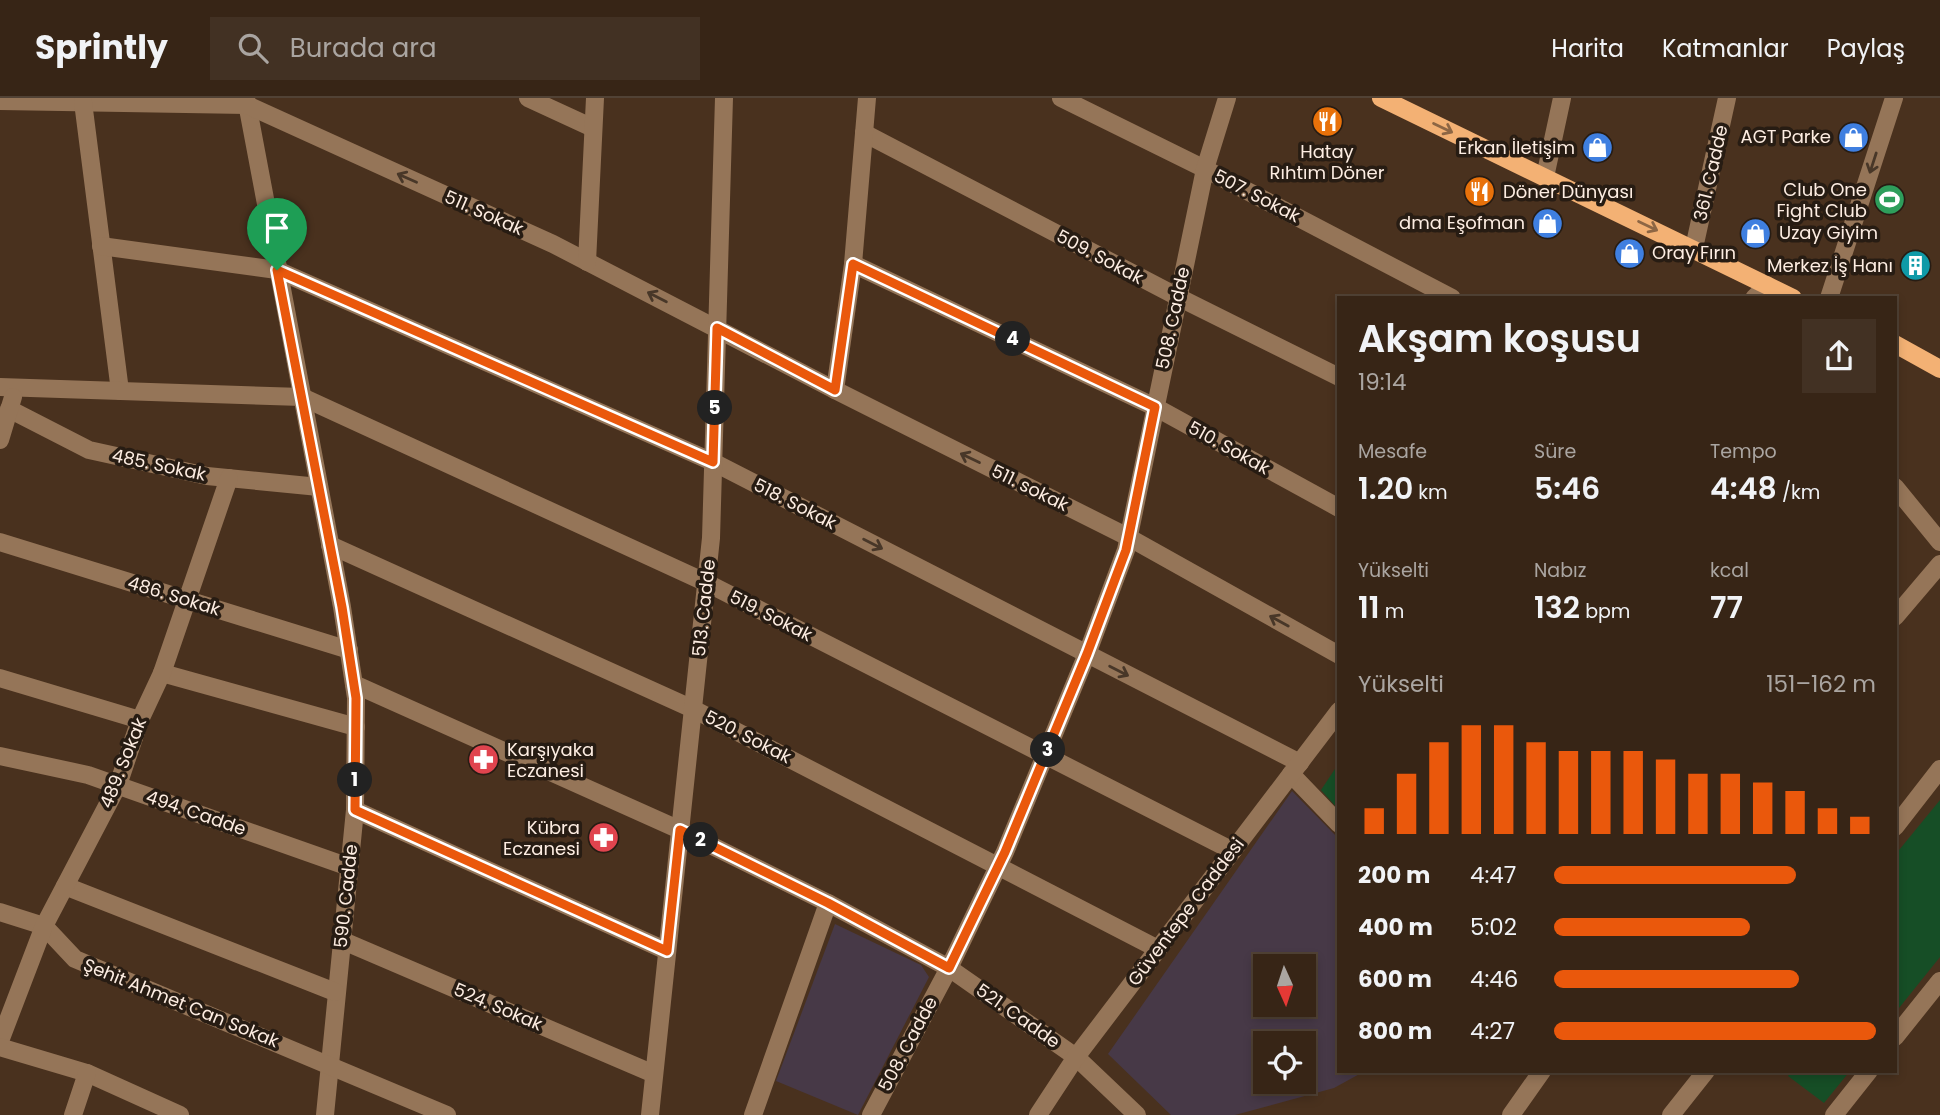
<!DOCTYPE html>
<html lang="tr">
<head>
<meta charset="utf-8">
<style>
  body { margin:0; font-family:Poppins,sans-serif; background:#423123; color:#f1f3f6; height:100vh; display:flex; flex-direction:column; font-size:26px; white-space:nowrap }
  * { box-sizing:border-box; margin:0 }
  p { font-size:23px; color:#aaa5a1 }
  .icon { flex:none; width:38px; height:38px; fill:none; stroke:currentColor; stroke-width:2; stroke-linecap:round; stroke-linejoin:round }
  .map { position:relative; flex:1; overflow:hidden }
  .side { position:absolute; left:1337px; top:198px; width:560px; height:777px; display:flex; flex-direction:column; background:#372516; border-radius:0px; box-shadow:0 4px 10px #0003,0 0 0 2px #514235 }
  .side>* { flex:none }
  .needle { width:46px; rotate:177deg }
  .buttons { position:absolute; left:1253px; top:856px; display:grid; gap:14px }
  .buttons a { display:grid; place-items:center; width:63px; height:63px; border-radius:0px; background:#372516; box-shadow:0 4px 10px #0003,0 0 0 2px #514235; font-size:35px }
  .pin { position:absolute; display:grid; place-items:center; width:60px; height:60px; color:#fff; margin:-72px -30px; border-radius:50% 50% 50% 0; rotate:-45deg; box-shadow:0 0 7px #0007 }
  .pin .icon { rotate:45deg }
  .km { position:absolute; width:35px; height:35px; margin:-18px; border-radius:50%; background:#222; color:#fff; font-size:19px; line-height:35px; text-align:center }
  .round { display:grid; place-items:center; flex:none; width:74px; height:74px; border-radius:0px; background:#423123 }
  .head { display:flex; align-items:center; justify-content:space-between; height:119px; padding:0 21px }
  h1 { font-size:38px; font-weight:600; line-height:52px }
  .stats { display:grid; grid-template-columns:repeat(3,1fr); gap:10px; height:119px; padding:7px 21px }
  .stats div { display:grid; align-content:center }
  .stats b { font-size:30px; font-weight:600 }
  .stats small { font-size:19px; font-weight:400 }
  .stats p { font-size:19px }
  .chart { height:196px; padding:14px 21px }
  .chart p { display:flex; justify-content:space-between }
  .chart svg { width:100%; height:126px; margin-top:7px; stroke:#ea580c; stroke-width:6 }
  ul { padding:0 21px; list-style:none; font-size:23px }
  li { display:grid; grid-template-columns:112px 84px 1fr; align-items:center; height:52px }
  li i { height:18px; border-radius:9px; background:#ea580c }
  header { display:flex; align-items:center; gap:42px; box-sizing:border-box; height:98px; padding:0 35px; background:#372516; border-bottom:2px solid #514235 }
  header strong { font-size:33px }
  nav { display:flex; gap:38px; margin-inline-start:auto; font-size:24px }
  .search { width:490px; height:63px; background:#423123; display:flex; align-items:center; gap:18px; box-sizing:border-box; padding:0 24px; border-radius:0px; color:#aaa5a1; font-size:26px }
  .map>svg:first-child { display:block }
  .education { fill:#473947; fill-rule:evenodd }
  .green { fill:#164e26 }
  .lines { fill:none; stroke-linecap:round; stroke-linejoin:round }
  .minor { stroke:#957558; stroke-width:18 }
  .major { stroke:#f3b174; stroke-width:18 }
  .oneway { stroke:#8d6644 }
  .oneway2 { stroke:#483728 }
  .route-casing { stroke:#fff; stroke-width:14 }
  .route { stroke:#ea580c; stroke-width:9 }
  .labels { text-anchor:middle; stroke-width:7; stroke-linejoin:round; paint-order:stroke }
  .poi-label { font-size:18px; fill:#fdede2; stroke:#271c13; text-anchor:end }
  .street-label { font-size:18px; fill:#fdede2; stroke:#271c13 }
</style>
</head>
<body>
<header>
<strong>Sprintly</strong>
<div class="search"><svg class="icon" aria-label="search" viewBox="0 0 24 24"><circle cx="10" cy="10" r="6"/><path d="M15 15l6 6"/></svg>Burada ara</div>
<nav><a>Harita</a><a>Katmanlar</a><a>Paylaş</a></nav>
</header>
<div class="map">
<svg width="1940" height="1017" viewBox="0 0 1940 1017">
  <rect width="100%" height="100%" fill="#49311e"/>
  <!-- education -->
  <g class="education">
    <path d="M1292,693l47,48v232h26l-31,17 -99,27h-64l-63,-61zM1265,868h39v38h-39zM1265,945h39v39h-39z"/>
    <polygon points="835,826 921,867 929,879 858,1017 776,983"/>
  </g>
  <!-- green -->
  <g class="green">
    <polygon points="1339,665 1339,712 1321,692"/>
    <polygon points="1940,702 1940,859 1895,915 1895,757"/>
    <polygon points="1792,973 1850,973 1824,1005 1788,978"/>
  </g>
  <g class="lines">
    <!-- minor -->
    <g class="minor">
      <polyline points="246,0 342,509 356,600 355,712 325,1017"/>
      <polyline points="528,0 593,30"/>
      <polyline points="1061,0 1205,71 1452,200"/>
      <polyline points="0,3 247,7 553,146 835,292 1128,439 1339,557"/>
      <polyline points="83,4 120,293"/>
      <polyline points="864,35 1178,199 1339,279"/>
      <polyline points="1545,79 1562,0"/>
      <polyline points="101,148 277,172 713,364 1300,665"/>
      <polyline points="1694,150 1727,0"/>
      <polyline points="587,164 595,0"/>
      <polyline points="853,166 1155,309 1339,410"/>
      <polyline points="1754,200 1767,187"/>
      <polyline points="1829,200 1894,0"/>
      <polyline points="0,289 302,299 707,485 1233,753"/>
      <polyline points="835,292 853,166 867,0"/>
      <polyline points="9,311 89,352 207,378 319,389"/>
      <polyline points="0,342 13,299"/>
      <polyline points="1895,389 1940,444"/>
      <polyline points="0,444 349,552"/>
      <polyline points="330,447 693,611 1158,851"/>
      <polyline points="1895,519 1940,466"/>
      <polyline points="162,575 356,629"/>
      <polyline points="0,580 140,622"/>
      <polyline points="354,586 680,732 828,805 949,870 1076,959 1137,1017"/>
      <polyline points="0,658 88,677 349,769"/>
      <polyline points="1291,676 1339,726"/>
      <polyline points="355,712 667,853"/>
      <polyline points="1895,729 1940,671"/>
      <polyline points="65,788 335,894"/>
      <polyline points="0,814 44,828 75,861 447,1017"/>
      <polyline points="341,842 654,976"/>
      <polyline points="1895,939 1940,883"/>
      <polyline points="0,943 44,828 118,687 140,622 162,575 229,380"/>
      <polyline points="0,949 87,975 180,1017"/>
      <polyline points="73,1017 87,975"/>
      <polyline points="650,1017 711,440 724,0"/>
      <polyline points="753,1017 828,805"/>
      <polyline points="871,1017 949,870 1005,754 1087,556 1126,452 1205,71 1227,0"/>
      <polyline points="1038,1017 1076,959 1339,613"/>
      <polyline points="1511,1017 1542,973"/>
      <polyline points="1671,1017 1706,973"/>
      <polyline points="1834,1017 1869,973"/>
    </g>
    <!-- major -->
    <g class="major">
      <polyline points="1381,0 1793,200"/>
      <polyline points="1895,246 1940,271"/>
    </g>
  </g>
  <!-- one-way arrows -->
  <defs><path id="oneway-shaft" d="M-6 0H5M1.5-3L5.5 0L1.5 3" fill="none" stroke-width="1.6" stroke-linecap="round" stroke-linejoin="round" transform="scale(1.75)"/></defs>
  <g class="oneway">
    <use href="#oneway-shaft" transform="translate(1443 30) rotate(26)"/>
    <use href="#oneway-shaft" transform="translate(1648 128) rotate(26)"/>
  </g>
  <g class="oneway2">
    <use href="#oneway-shaft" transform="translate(1873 65) rotate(108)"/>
    <use href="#oneway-shaft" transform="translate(407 80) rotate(-156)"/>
    <use href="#oneway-shaft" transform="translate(657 199) rotate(-153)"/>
    <use href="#oneway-shaft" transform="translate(970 360) rotate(-154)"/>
    <use href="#oneway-shaft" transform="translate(873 446) rotate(27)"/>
    <use href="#oneway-shaft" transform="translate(1279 523) rotate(-151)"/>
    <use href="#oneway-shaft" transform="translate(1119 573) rotate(27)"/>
  </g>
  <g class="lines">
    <defs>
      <polygon id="route" points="853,166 1155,309 1126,452 1087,556 1005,754 949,870 828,805 680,732 667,853 355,712 356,600 342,509 277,172 713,364 717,230 835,292"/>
    </defs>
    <!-- route casing -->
    <use href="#route" class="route-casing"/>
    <!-- route -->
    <use href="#route" class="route"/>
  </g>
  <!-- icons -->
  <defs>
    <symbol id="restaurant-disc" viewBox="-11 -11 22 22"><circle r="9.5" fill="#e8710a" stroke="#271c13"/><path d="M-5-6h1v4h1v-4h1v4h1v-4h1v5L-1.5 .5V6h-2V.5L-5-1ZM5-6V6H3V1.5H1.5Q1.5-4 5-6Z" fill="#fff"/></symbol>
    <symbol id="shop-disc" viewBox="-11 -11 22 22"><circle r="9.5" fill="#3f7fe0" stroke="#271c13"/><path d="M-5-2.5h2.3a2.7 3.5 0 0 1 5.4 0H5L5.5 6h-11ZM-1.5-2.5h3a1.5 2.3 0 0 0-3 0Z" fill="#fff"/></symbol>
    <symbol id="stadium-disc" viewBox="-11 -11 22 22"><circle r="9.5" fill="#2e9e5b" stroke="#271c13"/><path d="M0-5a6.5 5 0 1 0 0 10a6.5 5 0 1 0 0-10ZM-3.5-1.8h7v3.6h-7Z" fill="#fff"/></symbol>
    <symbol id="building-disc" viewBox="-11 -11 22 22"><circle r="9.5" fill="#0f9aa8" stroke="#271c13"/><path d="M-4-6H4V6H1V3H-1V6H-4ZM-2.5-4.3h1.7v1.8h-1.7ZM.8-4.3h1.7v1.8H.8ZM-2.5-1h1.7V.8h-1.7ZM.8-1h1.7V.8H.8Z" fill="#fff"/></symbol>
    <symbol id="pharmacy-disc" viewBox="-11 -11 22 22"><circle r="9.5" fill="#e0444e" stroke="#271c13"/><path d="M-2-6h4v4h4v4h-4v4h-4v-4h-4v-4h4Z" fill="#fff"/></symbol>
  </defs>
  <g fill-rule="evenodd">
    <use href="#restaurant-disc" x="1310" y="6" width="35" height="35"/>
    <use href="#shop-disc" x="1836" y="22" width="35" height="35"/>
    <use href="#shop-disc" x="1580" y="32" width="35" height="35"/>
    <use href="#restaurant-disc" x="1462" y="76" width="35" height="35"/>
    <use href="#stadium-disc" x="1872" y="84" width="35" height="35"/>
    <use href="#shop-disc" x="1530" y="108" width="35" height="35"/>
    <use href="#shop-disc" x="1738" y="118" width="35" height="35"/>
    <use href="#shop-disc" x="1612" y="138" width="35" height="35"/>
    <use href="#building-disc" x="1898" y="150" width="35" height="35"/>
    <use href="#pharmacy-disc" x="466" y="644" width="35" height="35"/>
    <use href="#pharmacy-disc" x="586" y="722" width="35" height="35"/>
  </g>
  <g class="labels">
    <!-- poi labels -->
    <g class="poi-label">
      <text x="1831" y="45">AGT Parke</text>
      <text x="1575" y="56">Erkan İletişim</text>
      <text x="1327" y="60" text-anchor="middle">Hatay<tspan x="1327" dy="21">Rıhtım Döner</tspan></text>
      <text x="1867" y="98">Club One<tspan x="1867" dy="21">Fight Club</tspan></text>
      <text x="1503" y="100" text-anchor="start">Döner Dünyası</text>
      <text x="1525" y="131">dma Eşofman</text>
      <text x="1779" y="141" text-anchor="start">Uzay Giyim</text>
      <text x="1652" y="161" text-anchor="start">Oray Fırın</text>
      <text x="1893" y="174">Merkez İş Hanı</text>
      <text x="507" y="658" text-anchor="start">Karşıyaka<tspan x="507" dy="21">Eczanesi</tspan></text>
      <text x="580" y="736">Kübra<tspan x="580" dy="21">Eczanesi</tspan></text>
    </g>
    <!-- street labels -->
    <g class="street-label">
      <text transform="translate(1711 75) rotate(-77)" y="6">361. Cadde</text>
      <text transform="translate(1257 98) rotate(27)" y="6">507. Sokak</text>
      <text transform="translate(484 115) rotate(24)" y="6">511. Sokak</text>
      <text transform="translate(1100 159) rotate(28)" y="6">509. Sokak</text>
      <text transform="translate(1173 220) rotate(-78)" y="6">508. Cadde</text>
      <text transform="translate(1229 350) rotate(29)" y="6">510. Sokak</text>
      <text transform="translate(159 367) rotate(12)" y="6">485. Sokak</text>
      <text transform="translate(1030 390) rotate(26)" y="6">511. sokak</text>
      <text transform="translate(795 406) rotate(27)" y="6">518. Sokak</text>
      <text transform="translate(174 498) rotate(17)" y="6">486. Sokak</text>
      <text transform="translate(704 510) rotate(-84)" y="6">513. Cadde</text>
      <text transform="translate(771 518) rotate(27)" y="6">519. Sokak</text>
      <text transform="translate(748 639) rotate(27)" y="6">520. Sokak</text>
      <text transform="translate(123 665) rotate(-68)" y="6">489. Sokak</text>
      <text transform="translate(196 715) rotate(19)" y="6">494. Cadde</text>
      <text transform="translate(346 798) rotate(-84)" y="6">590. Cadde</text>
      <text transform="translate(1186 814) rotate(-53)" y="6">Güventepe Caddesi</text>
      <text transform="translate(181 905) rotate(22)" y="6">Şehit Ahmet Can Sokak</text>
      <text transform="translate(498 909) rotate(23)" y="6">524. Sokak</text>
      <text transform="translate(1018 918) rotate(35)" y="6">521. Cadde</text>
      <text transform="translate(908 946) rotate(-62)" y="6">508. Cadde</text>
    </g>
  </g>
</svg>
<div class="buttons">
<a><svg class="needle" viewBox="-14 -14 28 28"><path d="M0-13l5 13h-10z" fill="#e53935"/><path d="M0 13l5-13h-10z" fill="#aaa5a1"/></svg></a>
<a><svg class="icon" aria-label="locate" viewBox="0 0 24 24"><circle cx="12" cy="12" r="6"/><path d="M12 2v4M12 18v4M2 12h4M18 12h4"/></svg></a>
</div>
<div class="pin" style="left:277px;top:172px;background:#1e9e55"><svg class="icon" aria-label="arrive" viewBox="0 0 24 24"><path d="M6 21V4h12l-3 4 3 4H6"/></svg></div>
<b class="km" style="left:355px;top:682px">1</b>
<b class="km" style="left:701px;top:742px">2</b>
<b class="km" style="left:1048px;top:652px">3</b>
<b class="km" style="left:1013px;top:241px">4</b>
<b class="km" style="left:715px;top:310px">5</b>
<section class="side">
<div class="head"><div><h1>Akşam koşusu</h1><p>19:14</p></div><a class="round"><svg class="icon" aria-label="share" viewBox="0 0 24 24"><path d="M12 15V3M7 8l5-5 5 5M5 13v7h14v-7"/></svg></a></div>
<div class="stats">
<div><p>Mesafe</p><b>1.20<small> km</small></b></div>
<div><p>Süre</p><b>5:46</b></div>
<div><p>Tempo</p><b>4:48<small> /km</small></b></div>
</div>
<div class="stats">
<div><p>Yükselti</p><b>11<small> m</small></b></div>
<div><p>Nabız</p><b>132<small> bpm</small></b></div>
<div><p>kcal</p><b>77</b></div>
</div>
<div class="chart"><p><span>Yükselti</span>151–162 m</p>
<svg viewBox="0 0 160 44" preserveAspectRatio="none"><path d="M5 44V35M15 44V23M25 44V12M35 44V6M45 44V6M55 44V12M65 44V15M75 44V15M85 44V15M95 44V18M105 44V23M115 44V23M125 44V26M135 44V29M145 44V35M155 44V38"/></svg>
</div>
<ul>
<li><b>200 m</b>4:47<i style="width:75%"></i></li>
<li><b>400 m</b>5:02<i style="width:61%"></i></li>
<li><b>600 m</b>4:46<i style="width:76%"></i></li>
<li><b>800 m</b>4:27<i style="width:100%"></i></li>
</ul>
</section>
</div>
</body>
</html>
